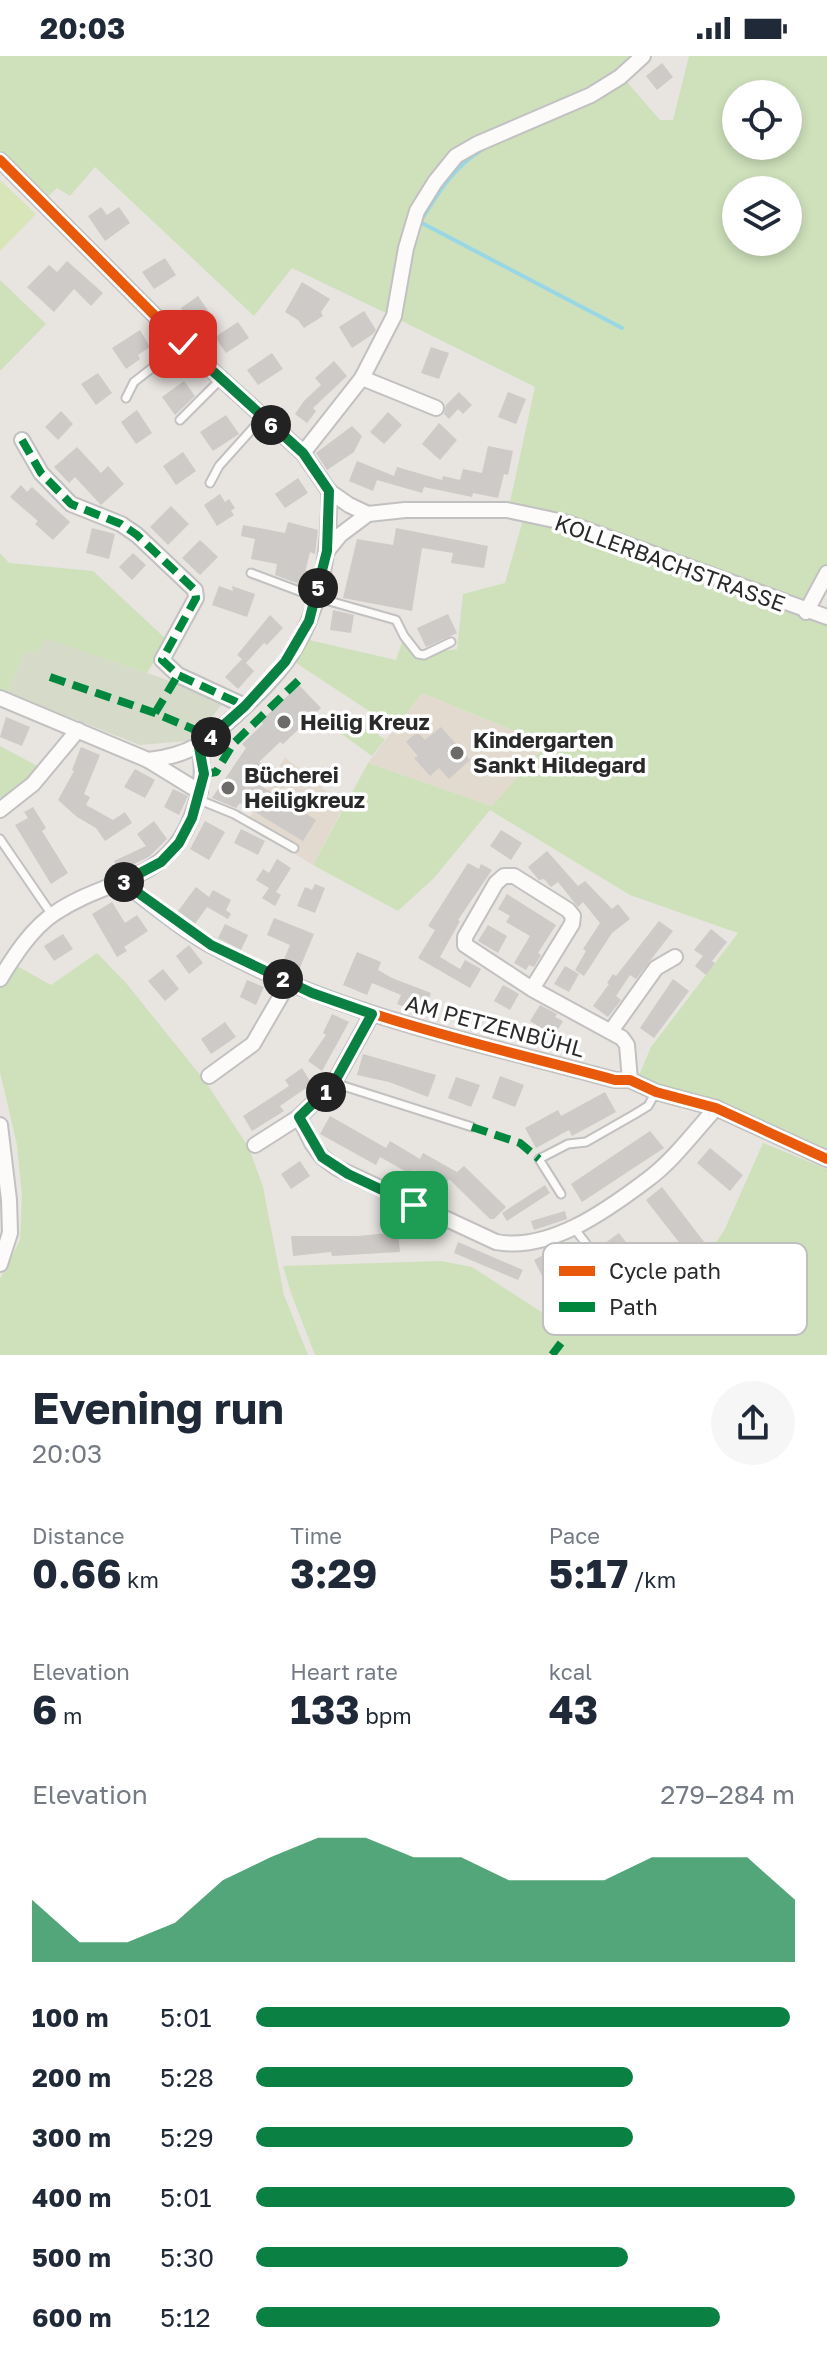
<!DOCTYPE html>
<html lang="en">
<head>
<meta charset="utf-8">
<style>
  body { margin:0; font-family:"Golos Text",sans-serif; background:#f6f6f7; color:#1f2937; height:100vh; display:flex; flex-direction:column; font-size:30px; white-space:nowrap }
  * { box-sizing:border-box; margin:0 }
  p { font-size:26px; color:#747a83 }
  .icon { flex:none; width:44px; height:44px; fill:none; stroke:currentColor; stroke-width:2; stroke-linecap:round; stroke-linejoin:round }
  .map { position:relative; height:1299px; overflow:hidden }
  .sheet { display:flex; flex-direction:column; background:#fff; flex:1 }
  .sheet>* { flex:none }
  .buttons { position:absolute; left:722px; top:24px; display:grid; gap:16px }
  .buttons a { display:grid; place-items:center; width:80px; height:80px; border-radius:50%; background:#fff; box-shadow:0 4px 12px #0003; font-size:40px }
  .pin { position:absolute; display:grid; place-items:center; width:68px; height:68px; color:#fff; margin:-34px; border-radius:16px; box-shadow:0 4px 12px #0006 }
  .km { position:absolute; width:40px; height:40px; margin:-20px; border-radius:50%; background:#222; color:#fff; font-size:22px; line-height:40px; text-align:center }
  .round { display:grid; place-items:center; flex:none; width:84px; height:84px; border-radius:42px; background:#f6f6f7 }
  .head { display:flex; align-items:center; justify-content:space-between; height:136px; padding:0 32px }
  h1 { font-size:44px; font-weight:700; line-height:60px }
  .metrics { display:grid; grid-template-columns:repeat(3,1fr); gap:12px; height:136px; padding:8px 32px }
  .metrics div { display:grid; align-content:center }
  .metrics b { font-size:40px; font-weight:700 }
  .metrics small { font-size:22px; font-weight:400 }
  .metrics p { font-size:22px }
  .chart { height:224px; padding:16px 32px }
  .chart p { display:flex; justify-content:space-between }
  .chart svg { width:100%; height:144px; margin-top:8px; fill:#0b8043; opacity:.7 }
  ul { padding:0 32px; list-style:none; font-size:26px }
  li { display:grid; grid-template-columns:128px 96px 1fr; align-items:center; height:60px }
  li i { height:20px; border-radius:10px; background:#0b8043 }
  .status { display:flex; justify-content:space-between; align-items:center; height:56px; padding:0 40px; background:#fff; direction:ltr }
  .status svg { height:22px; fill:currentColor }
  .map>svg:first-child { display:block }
  .education { fill:#e2dacf }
  .green { fill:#cee1bb; fill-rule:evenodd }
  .cemetery { fill:#d5dbc8 }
  .pitch { fill:#d8e5b9 }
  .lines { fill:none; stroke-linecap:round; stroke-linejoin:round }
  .stream { stroke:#98d7e5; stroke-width:4 }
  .building { fill:#cdcac7 }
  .lane-casing { stroke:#c2c1c1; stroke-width:11 }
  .street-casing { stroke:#c2c1c1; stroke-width:18 }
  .lane { stroke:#fcfbfa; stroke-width:7 }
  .street { stroke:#fcfbfa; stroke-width:14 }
  .quiet { stroke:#00873e; stroke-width:8; stroke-dasharray:16 8; stroke-linecap:butt }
  .cycleway-casing { stroke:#fff; stroke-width:15 }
  .cycleway { stroke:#e8590c; stroke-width:10 }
  .route-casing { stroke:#fff; stroke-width:16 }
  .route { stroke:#0b8043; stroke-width:10 }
  .poi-dot { fill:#6c6b6a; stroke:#fff; stroke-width:3 }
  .labels { text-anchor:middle; stroke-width:7; stroke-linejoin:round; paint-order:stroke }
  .street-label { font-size:22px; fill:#2a2a2a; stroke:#fff }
  .poi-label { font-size:22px; font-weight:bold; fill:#2a2a2a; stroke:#fff; text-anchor:start }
  .key { fill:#fff; stroke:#bfbfbf; stroke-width:2 }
  .key-label { font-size:22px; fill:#2a2a2a }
</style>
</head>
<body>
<div class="status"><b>20:03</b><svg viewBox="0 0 49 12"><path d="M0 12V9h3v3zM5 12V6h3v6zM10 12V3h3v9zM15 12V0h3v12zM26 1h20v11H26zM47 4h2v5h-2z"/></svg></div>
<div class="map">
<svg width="827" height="1299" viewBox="0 0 827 1299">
  <rect width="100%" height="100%" fill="#e8e4e0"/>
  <!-- education -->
  <g class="education">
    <polygon points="422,637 547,688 492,750 368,707"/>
    <polygon points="285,701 344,750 313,809 246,768"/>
  </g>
  <!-- green -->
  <g class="green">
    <polygon points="0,0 636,0 617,17 588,35 474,84 431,124 407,160 396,239 390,259 292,212 254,260 95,111 70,140 57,132 47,141 0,94"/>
    <path d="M689,0h138v508l-24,36h-10l-225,-82 -58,-16 25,-115 -135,-67c13,-72 13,-124 78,-171l149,-67 33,38h13zM736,38h52v52h-52zM736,134h52v52h-52z"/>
    <polygon points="0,224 46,268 0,315"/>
    <polygon points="523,464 568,473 604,484 827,568 827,1094 771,1069 638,1022 651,991 738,877 630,839 490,754 434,822 398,855 313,809 368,707 492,750 547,688 422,637 395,672 296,607 309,584 396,604 404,580 417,599 457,593 463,538 505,527"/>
    <polygon points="0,497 9,507 93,515 167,584 147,617 45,583 37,597 24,596 8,637 0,635"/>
    <polygon points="353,659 385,684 372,700 339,676"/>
    <polygon points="0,690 41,712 5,745 0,741"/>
    <polygon points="97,897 126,927 205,1025 249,1092 263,1131 284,1239 308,1299 0,1299 0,1223 20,1184 22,1140 17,1089 0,1016 0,933 15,909 51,929"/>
    <polygon points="763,1087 827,1113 827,1299 556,1299 562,1289 558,1284 548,1299 315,1299 291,1237 283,1210 441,1205 472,1211 546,1259 667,1255 724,1175"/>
  </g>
  <!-- cemetery -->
  <polygon class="cemetery" points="45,582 173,626 222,648 201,675 186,685 140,689 8,637 24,596 37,597"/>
  <!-- pitch -->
  <polygon class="pitch" points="0,124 36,158 0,195"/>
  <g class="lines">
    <!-- stream -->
    <path class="stream" d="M483,93c-30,18 -45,44 -63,73l202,106"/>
  </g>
  <!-- building -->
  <g class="building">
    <polygon points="662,7 673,21 657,34 646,20"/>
    <polygon points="101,151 107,159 119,151 130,167 105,185 88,160"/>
    <polygon points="165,202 176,219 154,233 142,216"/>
    <polygon points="67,205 103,237 91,250 74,233 54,256 27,231 49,209 57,216"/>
    <polygon points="302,226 330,243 321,256 323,260 304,272 298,264 285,256"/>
    <polygon points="198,240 209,256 191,267 181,252"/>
    <polygon points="364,255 376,274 373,278 352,292 339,271"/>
    <polygon points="238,266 249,282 226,297 215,281"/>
    <polygon points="140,274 150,291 138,299 140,303 126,313 112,292"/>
    <polygon points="431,291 449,297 439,323 421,317"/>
    <polygon points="272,297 283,313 258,329 247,314"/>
    <polygon points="334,305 347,320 313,352 316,355 307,367 295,358 304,345 321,329 315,322"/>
    <polygon points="98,317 112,337 96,349 81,328"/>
    <polygon points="184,325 195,340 175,359 162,341"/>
    <polygon points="459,336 472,349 463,358 458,353 449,363 444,358 446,349"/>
    <polygon points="508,336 526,343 516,368 498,361"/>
    <polygon points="137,354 152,377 136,388 121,366"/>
    <polygon points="61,355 73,368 58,384 45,371"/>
    <polygon points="388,356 402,369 384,388 370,376"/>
    <polygon points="226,359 239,378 213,395 200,376"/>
    <polygon points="439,367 457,384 440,404 422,388"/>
    <polygon points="352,370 362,380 354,396 327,414 316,397"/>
    <polygon points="488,390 513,395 508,419 504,418 498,442 473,437 472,441 424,431 422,437 377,424 373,435 349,425 357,405 394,420 397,411 442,424 443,420 460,424 463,413 482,417"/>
    <polygon points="77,391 101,417 108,410 124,428 101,449 75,421 69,427 54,411"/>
    <polygon points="183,396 196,415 176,429 163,410"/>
    <polygon points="298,422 308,437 285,452 275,438"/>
    <polygon points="21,429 27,436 32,431 70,466 53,484 35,468 38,465 10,441"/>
    <polygon points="220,438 225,446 229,443 235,452 231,455 234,459 217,470 204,449"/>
    <polygon points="171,450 189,468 168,489 150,471"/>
    <polygon points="288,466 318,474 315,498 310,496 302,529 275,519 277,508 251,503 255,483 241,480 243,469 285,477"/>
    <polygon points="92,472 115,478 109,503 86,497"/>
    <polygon points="396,472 488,490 484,512 451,507 453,497 422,492 412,555 343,542 357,483 393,489"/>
    <polygon points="200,484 218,501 200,519 182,502"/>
    <polygon points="133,497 146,509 132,524 119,511"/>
    <polygon points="219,530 233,535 232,530 255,538 247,561 212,549"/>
    <polygon points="333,554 354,559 351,577 330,574"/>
    <polygon points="448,558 457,577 426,591 417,572"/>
    <polygon points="270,559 283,572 267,589 264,587 246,607 254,615 238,633 225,621 242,603 237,599"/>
    <polygon points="299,629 321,652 283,688 280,686 259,706 264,708 253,725 316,764 303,785 240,747 236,752 212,742 246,692 242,688 263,668 261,665"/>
    <polygon points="6,661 30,671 22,690 0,681"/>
    <polygon points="441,671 470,704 449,723 439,712 430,720 414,702 418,700 406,686 417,676 425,684"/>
    <polygon points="81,691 100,699 84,738 90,741 86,749 113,764 125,756 132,767 105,785 96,772 77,761 58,744 74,715 72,714"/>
    <polygon points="135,713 155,724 145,742 124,731"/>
    <polygon points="173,733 188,740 179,759 164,751"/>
    <polygon points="33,751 46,772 42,775 68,817 51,828 15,769 28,762 24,756"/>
    <polygon points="154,765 167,783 150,800 119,816 114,805 146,790 137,778"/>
    <polygon points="205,765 225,776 209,804 190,793"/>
    <polygon points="241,773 265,785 258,799 234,787"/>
    <polygon points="501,774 522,787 511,804 490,790"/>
    <polygon points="547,795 578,830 585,825 612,853 618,848 630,863 612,877 584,920 575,914 586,895 583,893 600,867 583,846 578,851 558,826 551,831 544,823 539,824 528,811"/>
    <polygon points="277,803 291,812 276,836 281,839 275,850 262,842 269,832 256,824 263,813 269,817"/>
    <polygon points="468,807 479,813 481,808 492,814 458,864 460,865 440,901 460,913 465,904 481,913 470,932 418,902 435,874 428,870"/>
    <polygon points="315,828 325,832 315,857 297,850 305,831 312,834"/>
    <polygon points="196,831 209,841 213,834 231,844 226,854 231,858 228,863 207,851 195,868 178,855"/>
    <polygon points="507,838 556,869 538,897 541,899 534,911 529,909 526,914 514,907 530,880 506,866 510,860 498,853"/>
    <polygon points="112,846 125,867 137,859 148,875 124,891 127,895 117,901 92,858"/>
    <polygon points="274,862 314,878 299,914 282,908 290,889 267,879"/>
    <polygon points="659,865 673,875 636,923 630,919 616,940 621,944 608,961 593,950 609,928 607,927 613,918 616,920"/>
    <polygon points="225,868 248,879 241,894 218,882"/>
    <polygon points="488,869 507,880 498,897 478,885"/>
    <polygon points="711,873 727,886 712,905 715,907 706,919 695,910 703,900 694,894"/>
    <polygon points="63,878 73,893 54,905 44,890"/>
    <polygon points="189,889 203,907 189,918 176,900"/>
    <polygon points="357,896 381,906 378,914 392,922 431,937 423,958 397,948 401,939 372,927 367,939 343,929"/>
    <polygon points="565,910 579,918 569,936 554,928"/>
    <polygon points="163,913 179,933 165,945 148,925"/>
    <polygon points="673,923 689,935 654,982 640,972"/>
    <polygon points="247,924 264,931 256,949 240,941"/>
    <polygon points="503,929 519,938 510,954 494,945"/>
    <polygon points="540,949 557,958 555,961 563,965 557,975 550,970 547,975 530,965"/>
    <polygon points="332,958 349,966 322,1015 308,1005 326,979 323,977"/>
    <polygon points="225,966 236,981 211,998 201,983"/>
    <polygon points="363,998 436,1019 428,1041 389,1026 357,1019"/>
    <polygon points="302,1012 312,1028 280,1050 284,1055 252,1075 243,1060 289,1030 285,1024"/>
    <polygon points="500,1020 524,1029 515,1051 492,1042"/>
    <polygon points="456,1021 480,1029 471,1051 448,1042"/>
    <polygon points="605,1036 616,1056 572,1080 569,1074 536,1092 525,1072 558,1054 561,1060"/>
    <polygon points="330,1060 386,1092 390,1085 420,1103 423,1097 457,1116 464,1110 506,1151 494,1163 490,1163 449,1123 445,1131 414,1114 412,1119 380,1101 376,1109 320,1078"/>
    <polygon points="650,1075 664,1092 582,1146 571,1128"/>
    <polygon points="710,1092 743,1119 730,1135 697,1107"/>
    <polygon points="300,1105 310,1120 291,1133 281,1118"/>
    <polygon points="545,1129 550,1137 507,1165 502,1157"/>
    <polygon points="662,1131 708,1191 692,1203 646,1144"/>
    <polygon points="565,1155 567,1163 534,1174 531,1165"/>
    <polygon points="398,1176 400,1196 332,1200 331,1196 293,1200 291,1180 358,1180"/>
    <polygon points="619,1177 665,1238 647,1252 601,1190"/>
    <polygon points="458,1186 523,1214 518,1224 454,1197"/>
    <polygon points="551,1195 575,1241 557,1250 534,1204"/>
  </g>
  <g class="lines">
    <defs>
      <g id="lane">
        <polyline points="126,342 134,326 183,288"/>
        <polyline points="180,364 221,323"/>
        <polyline points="210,427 219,410 262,362"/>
        <polyline points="251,517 315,541 396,564 404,580 418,598 424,599 451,586"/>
        <polyline points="197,743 234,758 294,792"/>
        <polyline points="0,783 52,859"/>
        <polyline points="334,1027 472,1071"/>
        <polyline points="561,1138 539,1103 568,1088 586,1086 635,1058 648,1050 656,1036"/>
        <polyline points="574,1172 634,1250"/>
      </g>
      <g id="street">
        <polyline points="0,104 183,288 303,397 329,435 349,449 368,458"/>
        <polyline points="362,322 436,352"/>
        <polyline points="22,384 41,417 71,448 121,468 137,479 195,534 196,542 162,604 178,619 245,650"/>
        <polyline points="303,397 362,322 394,260 406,192 417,155 435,126 456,100 477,88 591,39 620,21 643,0"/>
        <polyline points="327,495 340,479 368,458 405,454 507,454 568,467 827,561"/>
        <polyline points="806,556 827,517"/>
        <polyline points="0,642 148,704 200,736"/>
        <path d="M148,704c42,-4 59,-19 89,-46 20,-19 43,-41 57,-64 29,-46 36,-106 35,-159"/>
        <polyline points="0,754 33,728 78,674"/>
        <path d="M123,826c29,22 57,46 89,64 125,69 267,97 403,134h15l26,12 60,16 111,51"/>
        <path d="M0,923c14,-23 32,-51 55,-66 58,-39 116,-28 140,-106 7,-22 9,-38 4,-60"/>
        <polyline points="532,933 572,868 573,860 568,854 514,820 504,820 496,827 465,881 465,889 532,933 622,982 627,989 630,1024"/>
        <path d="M372,958l-38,69 -35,34 13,26 10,14 15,11 159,74c53,10 110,-31 151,-62 26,-19 47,-48 69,-72"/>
        <polyline points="611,975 656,912 675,901"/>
        <polyline points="209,1020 253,988 289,926"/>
        <polyline points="0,1069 9,1144 10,1177 0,1208"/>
        <polyline points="255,1089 299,1061"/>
      </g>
    </defs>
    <!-- lane casing -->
    <use href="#lane" class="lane-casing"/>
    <!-- street casing -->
    <use href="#street" class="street-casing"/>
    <!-- lane -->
    <use href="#lane" class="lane"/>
    <!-- street -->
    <use href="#street" class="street"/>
    <!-- quiet -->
    <g class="quiet">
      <polyline points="22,384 41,417 71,448 121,468 137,479 195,534 196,542 162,604 178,619 245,650"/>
      <polyline points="50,621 155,657 212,681"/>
      <polyline points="155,657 178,619"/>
      <polyline points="204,718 216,716 233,688 304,619"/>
      <polyline points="472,1071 520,1087 539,1103"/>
      <polyline points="552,1299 561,1287"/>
    </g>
    <defs>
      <path id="cycleway" d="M0,104l183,184 120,109 26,38 -2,60 -18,70 -14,28 -50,57 -46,41c2,8 5,16 4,25 0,26 -18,74 -41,89 -11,9 -26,14 -39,21 29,22 57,46 89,64 125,69 267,97 403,134h15l26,12 60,16 111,51"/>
    </defs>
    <!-- cycleway casing -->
    <use href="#cycleway" class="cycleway-casing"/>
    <!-- cycleway -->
    <use href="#cycleway" class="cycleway"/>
  </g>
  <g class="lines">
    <defs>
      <polyline id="route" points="183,288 303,397 329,435 327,495 309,565 285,606 245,650 199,691 204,718 192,762 179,787 161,806 123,826 211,889 312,937 372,958 334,1027 299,1061 322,1101 348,1118 414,1149"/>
    </defs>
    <!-- route casing -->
    <use href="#route" class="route-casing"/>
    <!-- route -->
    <use href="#route" class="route"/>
  </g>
  <!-- markers -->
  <g class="poi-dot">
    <circle cx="284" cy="666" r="8"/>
    <circle cx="457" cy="697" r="8"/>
    <circle cx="228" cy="732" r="8"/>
  </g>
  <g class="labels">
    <!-- street labels -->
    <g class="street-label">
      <text transform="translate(670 507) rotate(20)" y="8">KOLLERBACHSTRASSE</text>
      <text transform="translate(495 970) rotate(15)" y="8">AM PETZENBÜHL</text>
    </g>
    <!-- poi labels -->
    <g class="poi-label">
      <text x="300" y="674">Heilig Kreuz</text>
      <text x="473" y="692">Kindergarten<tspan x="473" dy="25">Sankt Hildegard</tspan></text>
      <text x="244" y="727">Bücherei<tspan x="244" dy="25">Heiligkreuz</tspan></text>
    </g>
  </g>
  <!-- legend -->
  <rect x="543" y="1187" width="264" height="92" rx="12" class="key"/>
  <rect x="559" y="1210" width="36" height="10" fill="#e8590c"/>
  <rect x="559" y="1246" width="36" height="10" fill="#00873e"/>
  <g class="key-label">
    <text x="609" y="1223">Cycle path</text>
    <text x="609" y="1259">Path</text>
  </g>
</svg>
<div class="buttons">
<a><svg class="icon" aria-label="locate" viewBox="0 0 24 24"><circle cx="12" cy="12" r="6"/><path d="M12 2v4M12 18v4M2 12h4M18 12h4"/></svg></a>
<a><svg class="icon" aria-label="layers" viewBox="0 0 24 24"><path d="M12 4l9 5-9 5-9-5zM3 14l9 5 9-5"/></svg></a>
</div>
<div class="pin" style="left:414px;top:1149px;background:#1e9e55"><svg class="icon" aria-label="arrive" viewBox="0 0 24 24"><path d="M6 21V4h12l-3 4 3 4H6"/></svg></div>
<div class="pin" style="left:183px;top:288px;background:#d93025"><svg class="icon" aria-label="check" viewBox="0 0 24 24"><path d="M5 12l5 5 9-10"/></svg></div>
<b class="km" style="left:326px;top:1036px">1</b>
<b class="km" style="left:283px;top:923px">2</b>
<b class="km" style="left:124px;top:826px">3</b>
<b class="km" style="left:211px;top:681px">4</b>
<b class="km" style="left:318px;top:532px">5</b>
<b class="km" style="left:271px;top:369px">6</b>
</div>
<section class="sheet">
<div class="head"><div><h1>Evening run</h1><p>20:03</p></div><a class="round"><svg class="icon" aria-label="share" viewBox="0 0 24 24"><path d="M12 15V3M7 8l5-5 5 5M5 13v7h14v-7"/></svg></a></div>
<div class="metrics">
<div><p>Distance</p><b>0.66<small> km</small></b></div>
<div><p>Time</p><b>3:29</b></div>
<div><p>Pace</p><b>5:17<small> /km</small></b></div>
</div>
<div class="metrics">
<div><p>Elevation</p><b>6<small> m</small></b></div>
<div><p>Heart rate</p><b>133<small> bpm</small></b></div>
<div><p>kcal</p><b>43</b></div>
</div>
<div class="chart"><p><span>Elevation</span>279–284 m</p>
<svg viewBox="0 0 160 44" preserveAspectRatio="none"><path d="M0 44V25L10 38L20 38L30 32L40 19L50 12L60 6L70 6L80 12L90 12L100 19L110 19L120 19L130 12L140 12L150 12L160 25V44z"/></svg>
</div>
<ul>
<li><b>100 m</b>5:01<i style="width:99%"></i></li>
<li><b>200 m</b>5:28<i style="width:70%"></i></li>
<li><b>300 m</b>5:29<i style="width:70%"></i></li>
<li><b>400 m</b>5:01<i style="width:100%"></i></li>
<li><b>500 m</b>5:30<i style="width:69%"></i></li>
<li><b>600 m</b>5:12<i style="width:86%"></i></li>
</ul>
</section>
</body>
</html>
